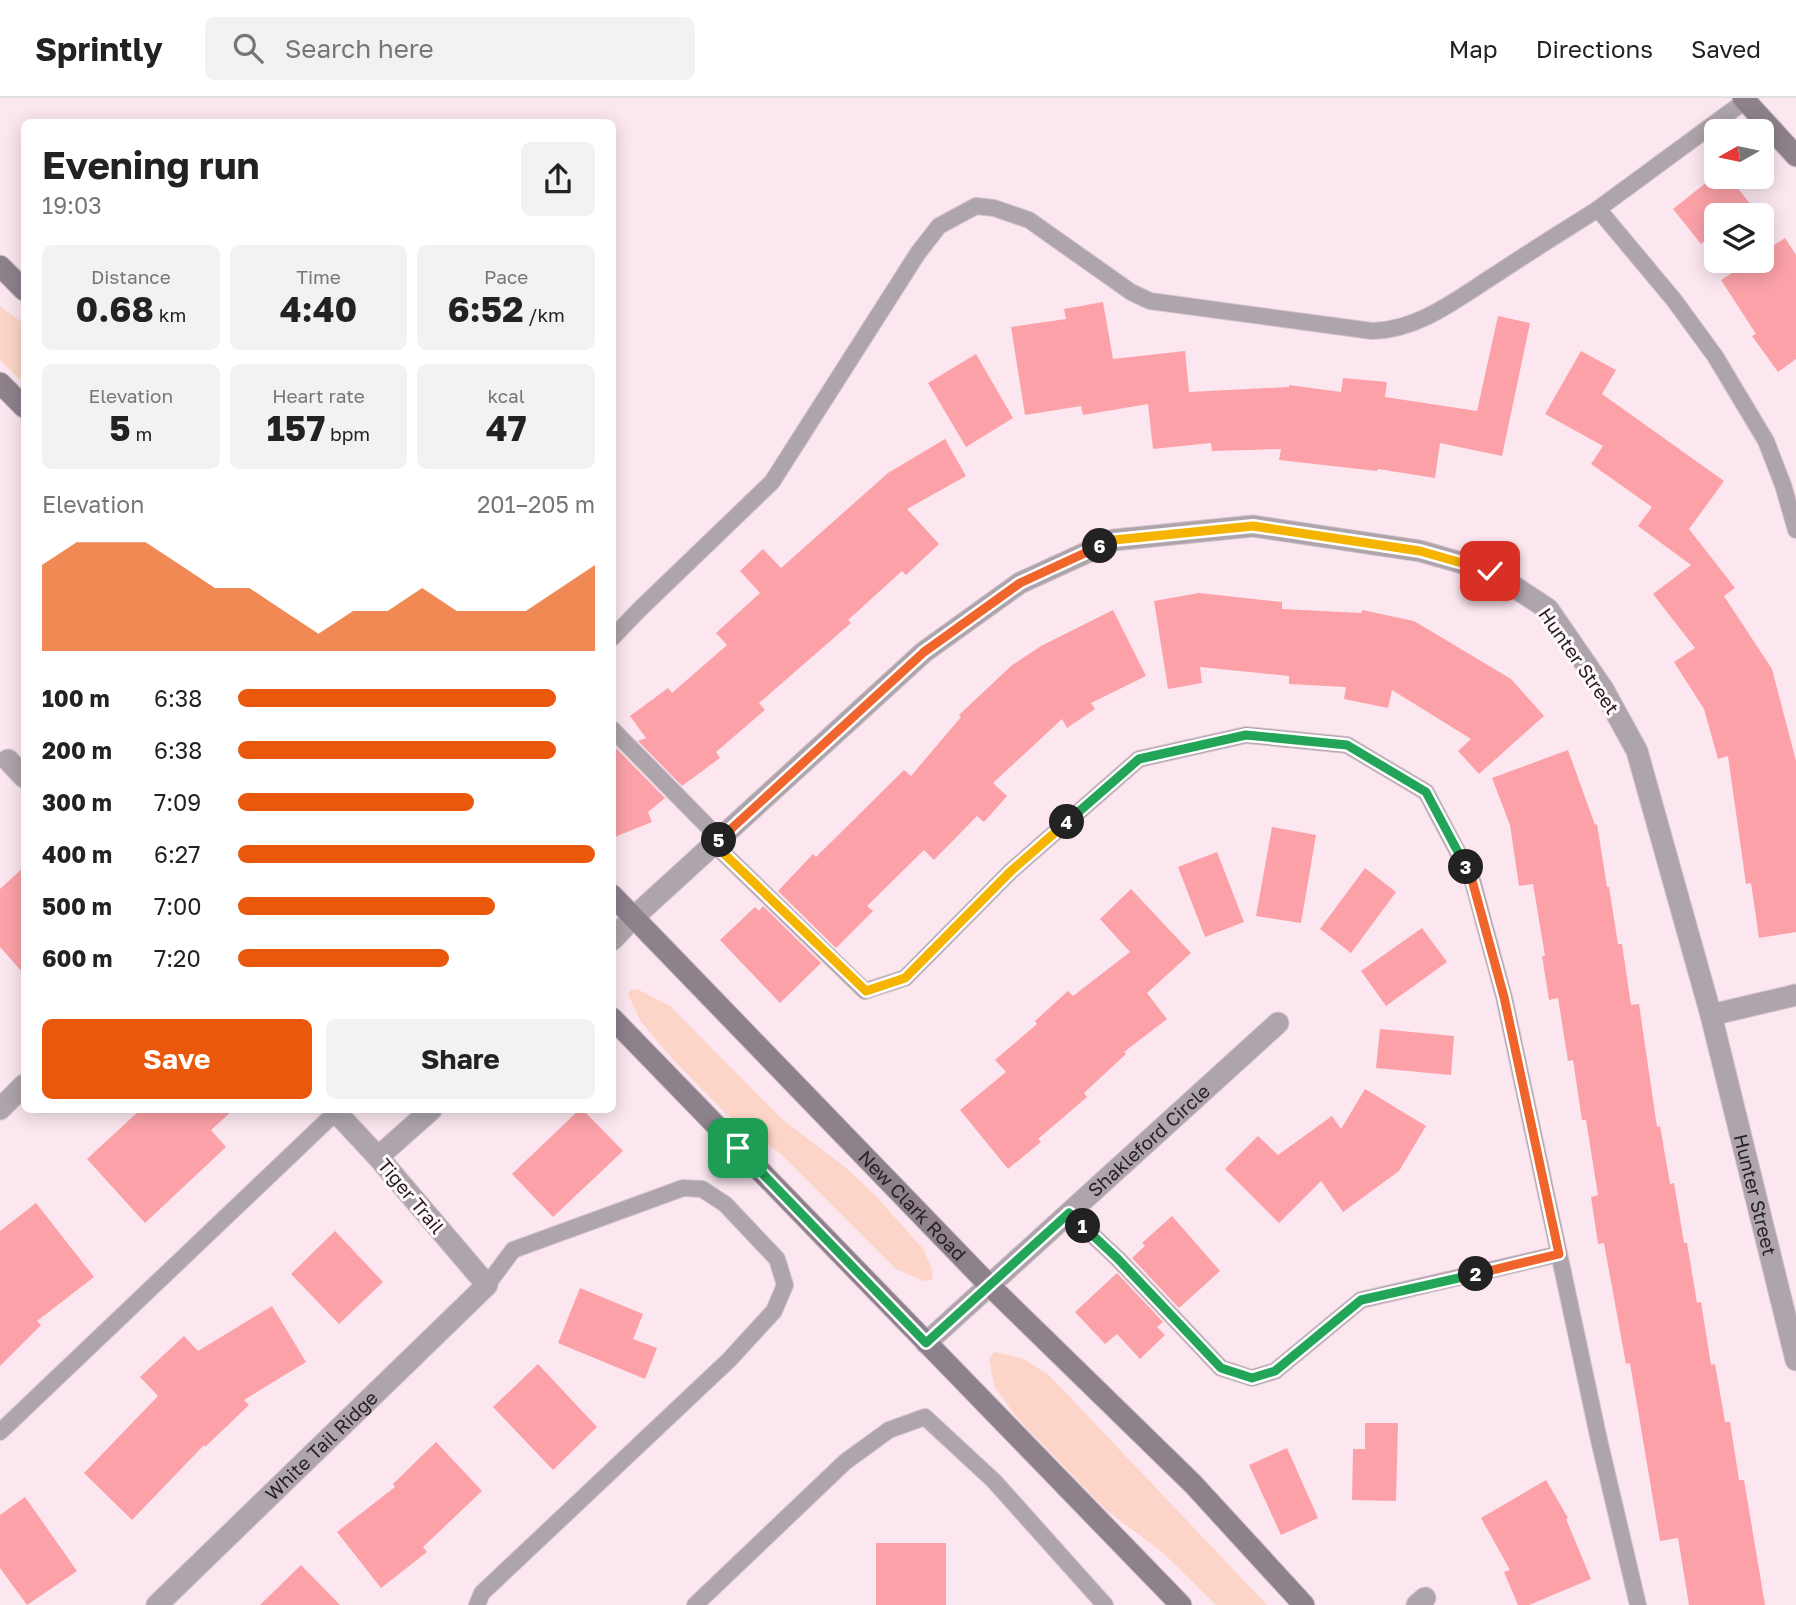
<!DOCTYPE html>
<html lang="en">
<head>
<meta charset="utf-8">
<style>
  body { margin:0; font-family:"Golos Text",sans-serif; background:#f2f2f2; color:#222; height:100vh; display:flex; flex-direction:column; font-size:26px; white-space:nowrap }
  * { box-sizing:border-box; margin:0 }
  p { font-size:23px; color:#767676 }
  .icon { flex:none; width:38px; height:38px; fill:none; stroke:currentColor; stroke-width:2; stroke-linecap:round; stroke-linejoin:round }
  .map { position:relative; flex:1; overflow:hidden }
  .drawer { position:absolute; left:21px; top:21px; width:595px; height:994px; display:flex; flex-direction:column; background:#fff; border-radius:10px; box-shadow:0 4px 18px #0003 }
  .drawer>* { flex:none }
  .needle { width:46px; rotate:261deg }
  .controls { position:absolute; left:1704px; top:21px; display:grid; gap:14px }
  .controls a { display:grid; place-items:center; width:70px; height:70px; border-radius:10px; background:#fff; box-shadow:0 4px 18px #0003; font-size:35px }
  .pin { position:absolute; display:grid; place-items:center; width:60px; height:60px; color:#fff; margin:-30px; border-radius:14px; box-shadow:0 4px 10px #0006 }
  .km { position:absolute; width:35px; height:35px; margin:-18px; border-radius:50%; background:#222; color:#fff; font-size:19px; line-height:35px; text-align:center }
  .round { display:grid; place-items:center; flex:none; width:74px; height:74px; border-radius:10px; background:#f2f2f2 }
  .summary { display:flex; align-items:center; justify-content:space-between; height:119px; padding:0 21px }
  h1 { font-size:38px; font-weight:700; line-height:52px }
  .metrics { display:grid; grid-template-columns:repeat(3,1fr); gap:10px; height:119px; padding:7px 21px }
  .metrics div { display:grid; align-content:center; border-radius:10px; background:#f2f2f2; text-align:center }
  .metrics b { font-size:35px; font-weight:700 }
  .metrics small { font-size:19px; font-weight:400 }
  .metrics p { font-size:19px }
  .chart { height:196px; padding:14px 21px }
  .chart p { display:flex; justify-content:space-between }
  .chart svg { width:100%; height:126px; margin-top:7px; fill:#ea580c; opacity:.7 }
  .primary-button { display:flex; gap:14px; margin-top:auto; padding:14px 21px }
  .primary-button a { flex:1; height:80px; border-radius:10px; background:#ea580c; color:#fff; font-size:28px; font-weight:700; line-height:80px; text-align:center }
  .primary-button a+a { background:#f2f2f2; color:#222 }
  ul { padding:0 21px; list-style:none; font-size:23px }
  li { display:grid; grid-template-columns:112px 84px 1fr; align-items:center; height:52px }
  li i { height:18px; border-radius:9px; background:#ea580c }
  header { display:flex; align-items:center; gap:42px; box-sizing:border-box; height:98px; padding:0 35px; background:#fff; border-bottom:2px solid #e0e0e0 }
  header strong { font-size:33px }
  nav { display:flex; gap:38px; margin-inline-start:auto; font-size:24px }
  .search { width:490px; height:63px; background:#f2f2f2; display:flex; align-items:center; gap:18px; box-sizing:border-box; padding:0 24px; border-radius:10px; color:#767676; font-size:26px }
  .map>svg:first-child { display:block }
  .green { fill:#fdd5c8 }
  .building { fill:#fca1a8 }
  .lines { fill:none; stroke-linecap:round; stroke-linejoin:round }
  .lane-casing { stroke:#d6c3cb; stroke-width:18 }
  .street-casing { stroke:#d6c3cb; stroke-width:23 }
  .secondary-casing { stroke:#d6c3cb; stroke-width:23 }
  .lane { stroke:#ada4ac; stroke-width:16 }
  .street { stroke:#ada4ac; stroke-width:21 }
  .secondary { stroke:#8d818c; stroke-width:21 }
  .split-1-casing { stroke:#fff; stroke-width:14 }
  .split-2-casing { stroke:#fff; stroke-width:14 }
  .split-3-casing { stroke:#fff; stroke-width:14 }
  .split-4-casing { stroke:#fff; stroke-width:14 }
  .split-5-casing { stroke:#fff; stroke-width:14 }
  .split-6-casing { stroke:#fff; stroke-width:14 }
  .split-7-casing { stroke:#fff; stroke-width:14 }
  .split-1 { stroke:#22a559; stroke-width:9 }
  .split-2 { stroke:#22a559; stroke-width:9 }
  .split-3 { stroke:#f0652b; stroke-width:9 }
  .split-4 { stroke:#22a559; stroke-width:9 }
  .split-5 { stroke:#f5b400; stroke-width:9 }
  .split-6 { stroke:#f0652b; stroke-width:9 }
  .split-7 { stroke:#f5b400; stroke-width:9 }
  .labels { text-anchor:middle; stroke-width:6; stroke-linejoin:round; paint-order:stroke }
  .street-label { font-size:19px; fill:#2a2124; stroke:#fff9fc }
</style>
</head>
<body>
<header>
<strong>Sprintly</strong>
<div class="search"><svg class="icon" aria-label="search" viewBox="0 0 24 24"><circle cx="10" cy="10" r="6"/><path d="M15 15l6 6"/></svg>Search here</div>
<nav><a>Map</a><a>Directions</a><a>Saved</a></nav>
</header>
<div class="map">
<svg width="1796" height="1507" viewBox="0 0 1796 1507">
  <rect width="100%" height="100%" fill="#fce7f0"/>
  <!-- green -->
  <g class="green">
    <polygon points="0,208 24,226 24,286 0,262"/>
    <polygon points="637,891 670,908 782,1021 845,1069 876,1098 924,1152 933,1174 932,1182 923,1183 896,1171 781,1056 726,1016 665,953 640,922 628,896 631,892"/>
    <polygon points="994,1254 1022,1260 1049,1277 1267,1507 1216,1507 1162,1454 1106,1412 1017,1320 994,1288 989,1260"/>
  </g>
  <!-- building -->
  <g class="building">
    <polygon points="1717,76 1717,79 1729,79 1751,107 1737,117 1717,117 1717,133 1701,146 1673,111"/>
    <polygon points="1785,140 1796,157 1796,261 1778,274 1752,238 1756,236 1721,182 1751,163 1762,163 1762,155"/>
    <polygon points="1103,204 1113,261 1185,253 1189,294 1289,289 1289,287 1341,294 1343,280 1387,284 1385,299 1477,313 1498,218 1530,225 1502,358 1440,345 1435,380 1378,371 1377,373 1279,362 1281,351 1212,353 1211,345 1153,351 1148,306 1083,317 1081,308 1025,317 1011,229 1066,221 1064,211"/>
    <polygon points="1581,253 1616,272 1602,296 1724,383 1689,431 1735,490 1724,498 1772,571 1796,663 1796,834 1759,840 1751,785 1746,786 1728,658 1718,661 1704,611 1674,564 1695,550 1653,496 1691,467 1638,428 1652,409 1591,366 1603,348 1545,316"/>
    <polygon points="976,256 1013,320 966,349 928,285"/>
    <polygon points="945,341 966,378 907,411 939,446 906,477 902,473 848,522 851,525 759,605 765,612 716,654 720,660 682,688 638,643 646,640 630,618 668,590 672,595 727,547 716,535 760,495 740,473 763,451 781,470 888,375"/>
    <polygon points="1199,495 1282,504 1282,511 1362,515 1362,512 1414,523 1511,581 1544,618 1479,676 1458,653 1471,641 1392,592 1388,610 1344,601 1346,589 1289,586 1289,578 1200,569 1202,585 1168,591 1154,503"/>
    <polygon points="1113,512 1146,578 1091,605 1095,611 1067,630 1062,621 993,685 1007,698 984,724 977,718 934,762 924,752 867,808 873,813 836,850 778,793 813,756 816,759 904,672 911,678 961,619 959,617 1011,568 1041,548"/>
    <polygon points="617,651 665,700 648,714 652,724 612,740 612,653"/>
    <polygon points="1568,652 1595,727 1597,726 1607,789 1609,789 1618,846 1622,846 1631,907 1639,906 1657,1029 1660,1028 1670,1086 1674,1085 1684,1145 1687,1145 1697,1205 1701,1204 1711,1267 1715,1266 1725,1324 1730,1324 1739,1382 1744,1382 1765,1507 1689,1507 1678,1440 1660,1443 1630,1265 1626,1266 1604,1145 1598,1146 1591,1099 1598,1097 1586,1022 1582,1022 1573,962 1568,963 1558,900 1549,902 1542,858 1545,858 1533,786 1519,788 1510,727 1492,680"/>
    <polygon points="1272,729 1316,737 1301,825 1256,818"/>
    <polygon points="1217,754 1244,824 1205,839 1178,769"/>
    <polygon points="24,769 24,876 0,849 0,791"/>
    <polygon points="1365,770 1396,794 1351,855 1320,831"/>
    <polygon points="1131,791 1191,855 1147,895 1167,921 1124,954 1126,956 1084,995 1087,999 1038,1041 1041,1044 1008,1071 960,1012 1006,974 995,962 1037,926 1035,923 1068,893 1073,898 1130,854 1100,821"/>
    <polygon points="763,808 821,865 780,905 720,842 755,809 759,813"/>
    <polygon points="1422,830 1447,864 1386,908 1361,873"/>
    <polygon points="1380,931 1454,938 1451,977 1376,970"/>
    <polygon points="1365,991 1426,1028 1399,1073 1343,1114 1321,1083 1279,1125 1225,1071 1258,1038 1278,1057 1332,1018 1341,1031"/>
    <polygon points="140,1012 233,1012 211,1032 226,1049 145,1125 87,1061"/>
    <polygon points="579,1012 583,1012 623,1053 553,1119 512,1076"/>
    <polygon points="36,1105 94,1179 37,1223 41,1227 0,1268 0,1133"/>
    <polygon points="1172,1118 1220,1173 1179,1210 1132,1160 1145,1148 1142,1145"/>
    <polygon points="335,1133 383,1184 339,1226 291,1176"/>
    <polygon points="1117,1175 1163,1224 1157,1229 1165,1237 1140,1261 1117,1236 1105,1246 1075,1214"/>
    <polygon points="580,1190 643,1216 633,1241 657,1250 645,1281 558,1245"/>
    <polygon points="272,1208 306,1264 244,1302 249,1307 205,1349 204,1347 132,1422 84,1375 158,1298 140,1279 184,1238 198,1253"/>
    <polygon points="538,1266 597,1329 553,1372 493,1309"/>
    <polygon points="1365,1325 1398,1325 1396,1403 1352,1402 1353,1351 1365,1351"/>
    <polygon points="436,1344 482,1393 423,1449 427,1454 381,1490 337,1434 395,1389 393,1386"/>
    <polygon points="1287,1350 1318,1420 1281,1437 1249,1367"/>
    <polygon points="1546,1382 1568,1420 1566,1421 1591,1481 1529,1507 1518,1507 1504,1474 1510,1472 1481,1420"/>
    <polygon points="25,1399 77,1473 27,1507 0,1470 0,1417"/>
    <rect x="876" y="1445" width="70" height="62"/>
    <polygon points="301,1467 340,1507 260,1507"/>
  </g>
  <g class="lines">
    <defs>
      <g id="lane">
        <polyline points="1598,111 1745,3"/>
        <path d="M612,540l28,-29 132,-127 146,-229 21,-27 37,-20 18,2 35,12 102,72 19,9 222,30c48,-1 86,-33 126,-58 33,-22 67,-43 100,-64l76,91 41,56 51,85 17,44 13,45"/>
        <polyline points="612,631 720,741"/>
        <polyline points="714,746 865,893 905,880 1011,773 1139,661 1246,637 1347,647 1426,694 1472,781 1504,899 1599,1342 1638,1507"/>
        <polyline points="1069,1115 1118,1161 1221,1270 1252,1280 1275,1273 1361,1202 1559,1156"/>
        <polyline points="0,1334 336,1014"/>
        <polyline points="477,1507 482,1495 729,1262 774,1213 785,1187 777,1161 725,1106 702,1091 683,1090 513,1152 487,1187"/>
        <polyline points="695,1507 845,1364 889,1332 925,1319 994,1383 1105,1507"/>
      </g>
      <g id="street">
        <polyline points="8,662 24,679"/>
        <path id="s1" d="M612,842l22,-23 290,-265 96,-69 94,-43 139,-14 167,25 70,20 58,38 55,80 34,62 74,264 85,345"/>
        <polyline points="1711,917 1796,897"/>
        <polyline points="0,1011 24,987"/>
        <polyline points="378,1059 431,1012"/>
        <path id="s2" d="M926,1245l352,-320"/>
        <path id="s3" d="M157,1507l330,-320 -109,-128 -44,-47"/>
        <polyline points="1417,1507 1425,1500"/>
      </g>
      <g id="secondary">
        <polyline points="1743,0 1796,58"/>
        <polyline points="0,168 24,192"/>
        <polyline points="0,285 24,309"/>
        <path id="s4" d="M612,797l377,390 204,199 111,121"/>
        <polyline points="612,920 1181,1507"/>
      </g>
    </defs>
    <!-- lane casing -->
    <use href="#lane" class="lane-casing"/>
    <!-- street casing -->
    <use href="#street" class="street-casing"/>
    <!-- secondary casing -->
    <use href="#secondary" class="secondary-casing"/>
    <!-- lane -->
    <use href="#lane" class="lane"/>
    <!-- street -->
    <use href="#street" class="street"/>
    <!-- secondary -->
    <use href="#secondary" class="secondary"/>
  </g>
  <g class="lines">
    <defs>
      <polyline id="split-1" points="738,1050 926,1245 1069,1115 1083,1128"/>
      <polyline id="split-2" points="1083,1128 1118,1161 1221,1270 1252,1280 1275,1273 1361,1202 1476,1176"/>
      <polyline id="split-3" points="1466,769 1472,782 1504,899 1559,1156 1476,1176"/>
      <polyline id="split-4" points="1067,724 1139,661 1246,637 1347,647 1426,694 1466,769"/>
      <polyline id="split-5" points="719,742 714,746 866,893 905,880 1011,773 1067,724"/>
      <polyline id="split-6" points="719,742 924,554 1020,485 1100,448"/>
      <polyline id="split-7" points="1100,448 1114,442 1253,428 1420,453 1490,473"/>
    </defs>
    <!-- split-1 casing -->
    <use href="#split-1" class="split-1-casing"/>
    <!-- split-2 casing -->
    <use href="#split-2" class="split-2-casing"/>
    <!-- split-3 casing -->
    <use href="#split-3" class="split-3-casing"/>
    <!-- split-4 casing -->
    <use href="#split-4" class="split-4-casing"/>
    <!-- split-5 casing -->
    <use href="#split-5" class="split-5-casing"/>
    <!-- split-6 casing -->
    <use href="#split-6" class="split-6-casing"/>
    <!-- split-7 casing -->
    <use href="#split-7" class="split-7-casing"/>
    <!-- split-1 -->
    <use href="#split-1" class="split-1"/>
    <!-- split-2 -->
    <use href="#split-2" class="split-2"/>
    <!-- split-3 -->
    <use href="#split-3" class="split-3"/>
    <!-- split-4 -->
    <use href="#split-4" class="split-4"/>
    <!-- split-5 -->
    <use href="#split-5" class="split-5"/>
    <!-- split-6 -->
    <use href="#split-6" class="split-6"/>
    <!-- split-7 -->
    <use href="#split-7" class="split-7"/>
  </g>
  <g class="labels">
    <!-- street labels -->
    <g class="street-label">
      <text transform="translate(1579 563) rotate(55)" y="7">Hunter Street</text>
      <text dy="7" stroke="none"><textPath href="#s2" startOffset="301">Shakleford Circle</textPath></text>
      <text dy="7" stroke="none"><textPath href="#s1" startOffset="1724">Hunter Street</textPath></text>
      <text transform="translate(411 1098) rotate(50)" y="7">Tiger Trail</text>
      <text dy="7" stroke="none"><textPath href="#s4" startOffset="432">New Clark Road</textPath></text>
      <text dy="7" stroke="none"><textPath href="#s3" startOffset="229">White Tail Ridge</textPath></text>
    </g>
  </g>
</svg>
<div class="controls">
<a><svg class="needle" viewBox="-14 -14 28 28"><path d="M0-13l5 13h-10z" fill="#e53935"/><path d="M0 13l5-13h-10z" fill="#767676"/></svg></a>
<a><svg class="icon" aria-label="layers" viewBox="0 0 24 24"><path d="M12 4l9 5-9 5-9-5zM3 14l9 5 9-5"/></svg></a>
</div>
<div class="pin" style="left:738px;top:1050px;background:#1e9e55"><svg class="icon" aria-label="arrive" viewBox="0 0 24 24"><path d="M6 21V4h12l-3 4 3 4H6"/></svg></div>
<div class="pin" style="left:1490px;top:473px;background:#d93025"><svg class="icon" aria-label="check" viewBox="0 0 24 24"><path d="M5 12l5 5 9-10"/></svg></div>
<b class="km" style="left:1083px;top:1128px">1</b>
<b class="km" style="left:1476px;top:1176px">2</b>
<b class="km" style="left:1466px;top:769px">3</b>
<b class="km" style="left:1067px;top:724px">4</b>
<b class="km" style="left:719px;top:742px">5</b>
<b class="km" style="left:1100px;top:448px">6</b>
<section class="drawer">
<div class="summary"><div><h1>Evening run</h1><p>19:03</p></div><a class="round"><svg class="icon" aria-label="share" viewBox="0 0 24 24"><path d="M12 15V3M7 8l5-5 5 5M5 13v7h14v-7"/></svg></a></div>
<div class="metrics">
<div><p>Distance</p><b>0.68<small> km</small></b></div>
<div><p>Time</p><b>4:40</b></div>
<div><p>Pace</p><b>6:52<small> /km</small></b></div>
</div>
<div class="metrics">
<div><p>Elevation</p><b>5<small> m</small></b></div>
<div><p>Heart rate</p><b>157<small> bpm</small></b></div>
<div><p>kcal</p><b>47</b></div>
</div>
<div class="chart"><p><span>Elevation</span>201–205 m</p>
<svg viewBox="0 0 160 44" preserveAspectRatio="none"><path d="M0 44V14L10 6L20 6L30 6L40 14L50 22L60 22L70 30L80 38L90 30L100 30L110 22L120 30L130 30L140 30L150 22L160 14V44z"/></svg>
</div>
<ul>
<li><b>100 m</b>6:38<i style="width:89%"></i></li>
<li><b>200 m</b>6:38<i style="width:89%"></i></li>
<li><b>300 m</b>7:09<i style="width:66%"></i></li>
<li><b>400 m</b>6:27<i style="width:100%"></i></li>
<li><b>500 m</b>7:00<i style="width:72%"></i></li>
<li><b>600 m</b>7:20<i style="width:59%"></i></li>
</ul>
<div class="primary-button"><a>Save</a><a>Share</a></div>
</section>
</div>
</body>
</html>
